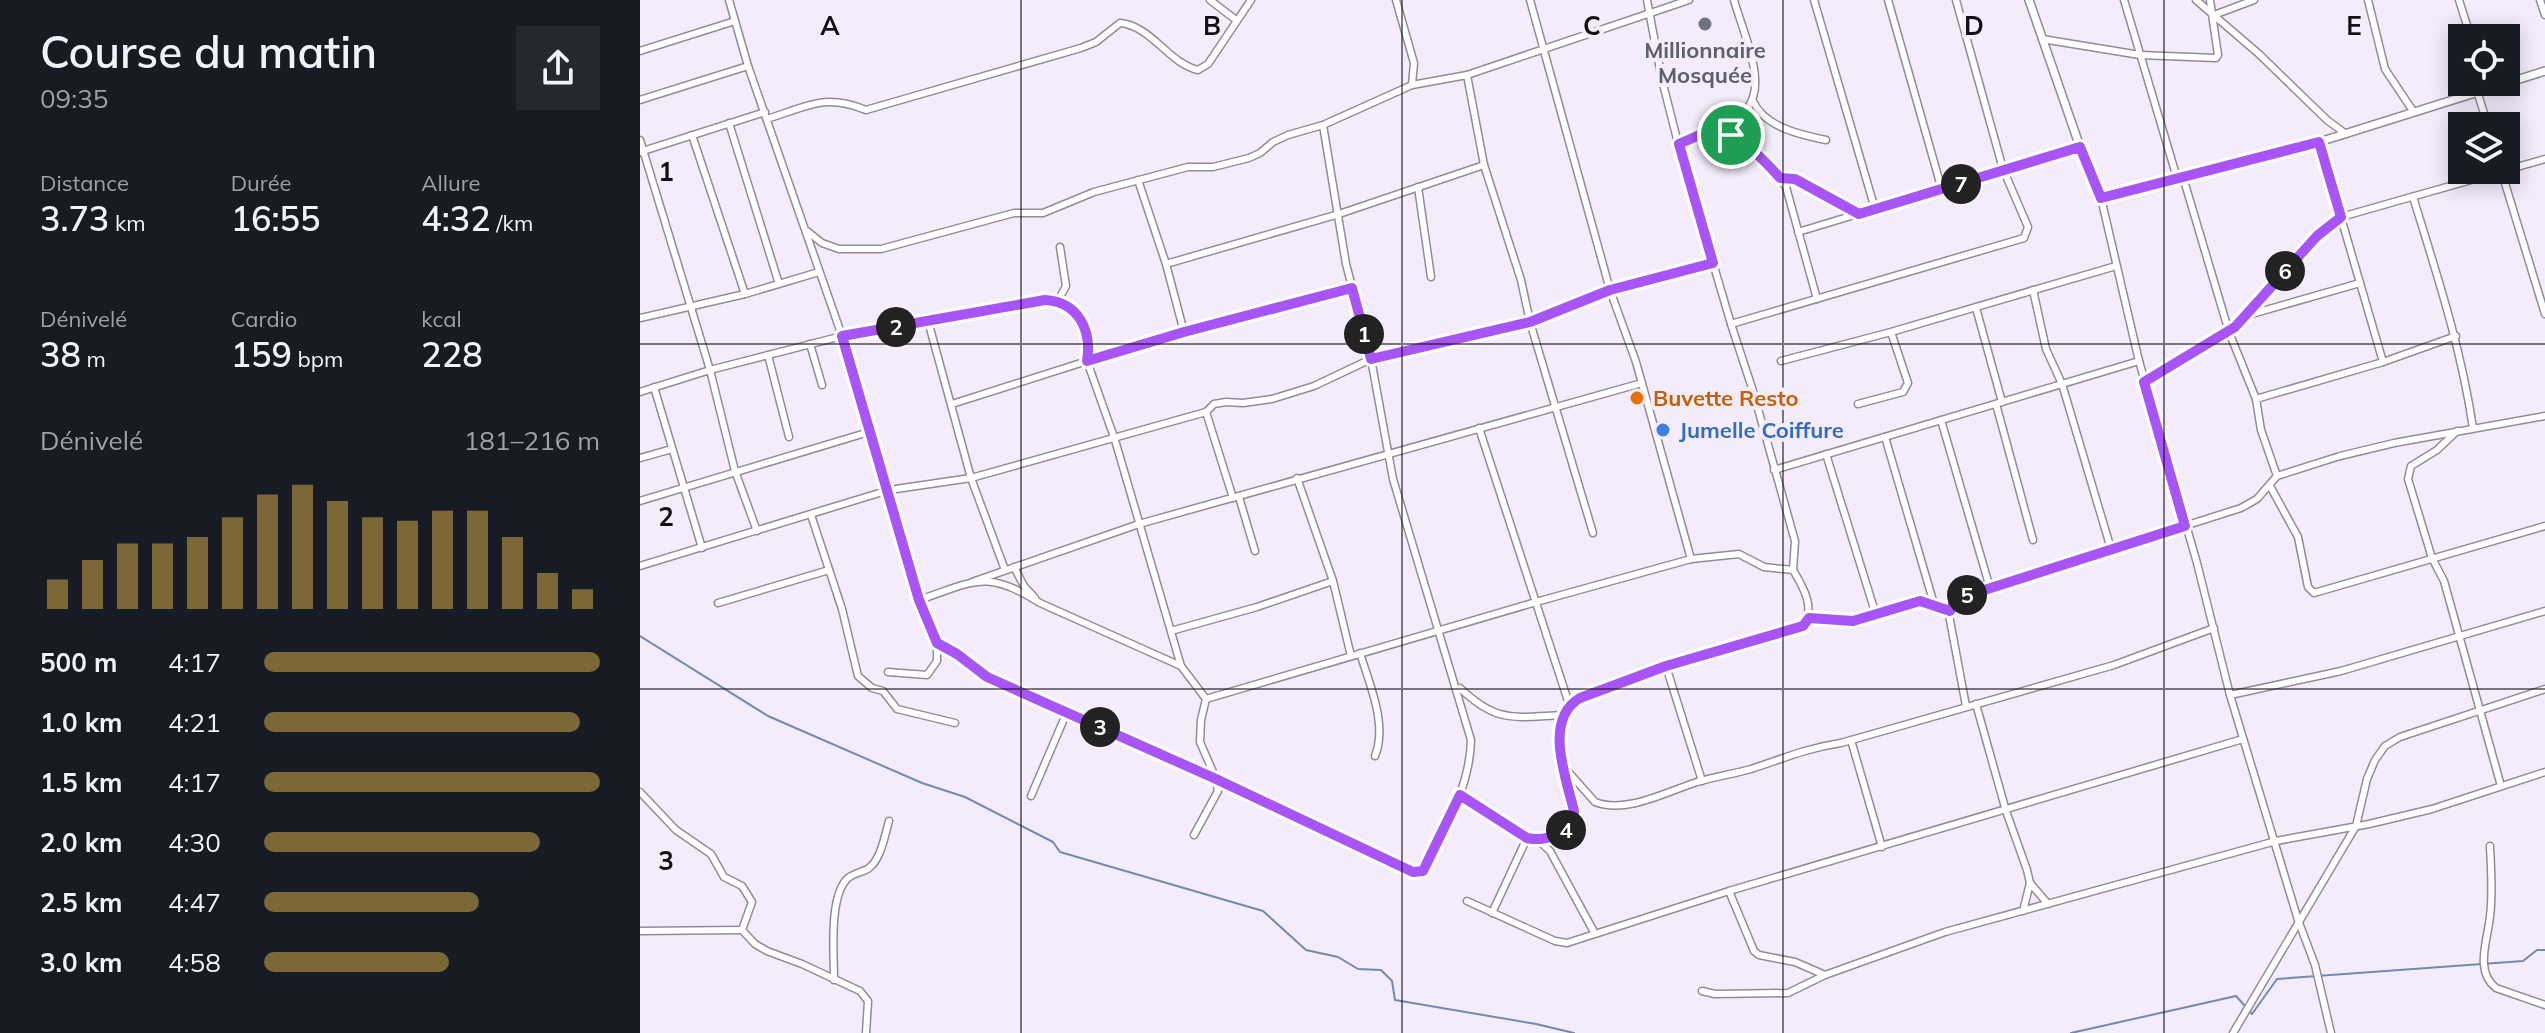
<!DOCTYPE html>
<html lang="fr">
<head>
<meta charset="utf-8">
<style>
  body { margin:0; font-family:Mulish,sans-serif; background:#242831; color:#f1f3f6; height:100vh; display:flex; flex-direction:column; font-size:30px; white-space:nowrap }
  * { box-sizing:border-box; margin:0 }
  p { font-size:26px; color:#9ea1a6 }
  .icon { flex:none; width:44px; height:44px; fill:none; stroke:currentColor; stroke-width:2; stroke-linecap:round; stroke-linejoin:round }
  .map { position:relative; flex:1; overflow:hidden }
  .drawer { display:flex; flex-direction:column; background:#171b24; width:640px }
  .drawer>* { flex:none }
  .fabs { position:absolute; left:1808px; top:24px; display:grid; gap:16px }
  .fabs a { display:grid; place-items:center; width:72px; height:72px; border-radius:0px; background:#171b24; box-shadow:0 4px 20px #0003; font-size:40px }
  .pin { position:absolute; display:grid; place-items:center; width:68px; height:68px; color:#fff; margin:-34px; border:4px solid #fff; border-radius:50%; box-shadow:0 2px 8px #0007 }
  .km { position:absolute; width:40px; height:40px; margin:-20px; border-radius:50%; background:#222; color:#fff; font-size:22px; line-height:40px; text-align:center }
  .round { display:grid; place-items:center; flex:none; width:84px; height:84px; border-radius:0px; background:#242831 }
  .head { display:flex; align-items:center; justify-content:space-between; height:136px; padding:0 40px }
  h1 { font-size:44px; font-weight:600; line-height:60px }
  .figures { display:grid; grid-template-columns:repeat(3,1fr); gap:12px; height:136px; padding:8px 40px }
  .figures div { display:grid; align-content:center }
  .figures b { font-size:34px; font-weight:600 }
  .figures small { font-size:22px; font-weight:400 }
  .figures p { font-size:22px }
  .chart { height:224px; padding:16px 40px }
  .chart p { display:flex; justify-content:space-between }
  .chart svg { width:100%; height:144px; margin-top:8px; stroke:#7c6736; stroke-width:6 }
  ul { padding:0 40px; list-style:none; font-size:26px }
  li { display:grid; grid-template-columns:128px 96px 1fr; align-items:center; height:60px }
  li i { height:20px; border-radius:10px; background:#7c6736 }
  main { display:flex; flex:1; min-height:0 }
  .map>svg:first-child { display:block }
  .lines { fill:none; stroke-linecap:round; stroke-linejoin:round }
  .stream { stroke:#728ab1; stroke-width:2 }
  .minor-casing { stroke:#928b99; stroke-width:9 }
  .tertiary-casing { stroke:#928b99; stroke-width:10 }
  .minor { stroke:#fff; stroke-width:6 }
  .tertiary { stroke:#fff; stroke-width:7 }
  .route-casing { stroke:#fff; stroke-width:16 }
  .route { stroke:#a855f7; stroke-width:10 }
  .grid { fill:none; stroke:#131015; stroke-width:2; stroke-opacity:0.55 }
  .worship-dot { fill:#6b7280; stroke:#f4ecfb; stroke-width:3 }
  .food-dot { fill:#e8710a; stroke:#f4ecfb; stroke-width:3 }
  .shop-dot { fill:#3f7fe0; stroke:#f4ecfb; stroke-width:3 }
  .labels { text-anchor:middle; stroke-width:8; stroke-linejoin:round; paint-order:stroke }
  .worship-label { font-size:22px; font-weight:bold; fill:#5b616d; stroke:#f4ecfb }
  .food-label { font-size:22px; font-weight:bold; fill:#c56008; stroke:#f4ecfb; text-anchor:start }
  .shop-label { font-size:22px; font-weight:bold; fill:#366cbe; stroke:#f4ecfb; text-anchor:start }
  .grid-label { font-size:26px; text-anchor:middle; font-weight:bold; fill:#131015; stroke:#f4ecfb; stroke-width:8; stroke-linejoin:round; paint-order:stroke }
</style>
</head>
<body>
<main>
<section class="drawer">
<div class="head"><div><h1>Course du matin</h1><p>09:35</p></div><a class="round"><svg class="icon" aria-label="share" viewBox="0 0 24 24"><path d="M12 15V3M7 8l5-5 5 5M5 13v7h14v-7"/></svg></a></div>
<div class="figures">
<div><p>Distance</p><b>3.73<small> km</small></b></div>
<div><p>Durée</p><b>16:55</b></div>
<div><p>Allure</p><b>4:32<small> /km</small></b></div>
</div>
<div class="figures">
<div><p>Dénivelé</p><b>38<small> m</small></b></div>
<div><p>Cardio</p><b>159<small> bpm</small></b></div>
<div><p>kcal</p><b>228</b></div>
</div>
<div class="chart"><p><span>Dénivelé</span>181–216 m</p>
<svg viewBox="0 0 160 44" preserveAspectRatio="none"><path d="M5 44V35M15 44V29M25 44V24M35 44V24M45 44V22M55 44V16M65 44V9M75 44V6M85 44V11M95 44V16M105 44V17M115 44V14M125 44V14M135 44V22M145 44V33M155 44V38"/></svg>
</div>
<ul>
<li><b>500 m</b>4:17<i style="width:100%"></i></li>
<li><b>1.0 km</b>4:21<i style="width:94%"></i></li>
<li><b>1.5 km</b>4:17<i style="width:100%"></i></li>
<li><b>2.0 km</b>4:30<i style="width:82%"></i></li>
<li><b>2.5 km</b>4:47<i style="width:64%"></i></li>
<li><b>3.0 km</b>4:58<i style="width:55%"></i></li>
</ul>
</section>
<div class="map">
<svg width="1905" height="1033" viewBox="0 0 1905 1033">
  <rect width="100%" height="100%" fill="#f4ecfb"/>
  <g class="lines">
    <!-- stream -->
    <g class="stream">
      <polyline points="0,636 128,716 282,783 325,797 413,842 420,852 623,911 666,950 698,957 718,969 741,970 752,981 755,1000 896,1024 934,1033"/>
      <polyline points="1610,1012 1612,1014 1637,979 1883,961 1897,950 1905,950"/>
      <polyline points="1431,1033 1596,996 1606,1007"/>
    </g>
    <defs>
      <g id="minor">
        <polyline points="89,0 108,66 202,336 279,600 297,643 297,661 287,675 248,672"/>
        <polyline points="570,0 596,20"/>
        <polyline points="756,0 774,63 772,85"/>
        <polyline points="890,0 970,290 996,362 1051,559"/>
        <polyline points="1007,0 1022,80 1040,151 1091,324 1113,391 1155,541 1153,570"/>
        <polyline points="1174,0 1235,209"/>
        <polyline points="1248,0 1302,190"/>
        <polyline points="1484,0 1537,178"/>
        <polyline points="1556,0 1619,54 1687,120 1706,134"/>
        <polyline points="1728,0 1745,69 1773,111"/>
        <polyline points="1819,0 1831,38"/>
        <polyline points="1900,0 1905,15"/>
        <polyline points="1574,15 1614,0"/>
        <polyline points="1402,39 1500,55 1576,58 1578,55 1570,0"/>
        <polyline points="0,51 95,21"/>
        <polyline points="827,75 844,165 881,280 890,322 953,533"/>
        <polyline points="1837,91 1848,126"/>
        <polyline points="0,100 108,66"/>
        <path d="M1113,101c11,26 48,34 73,39"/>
        <path d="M127,119c41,-13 58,-26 99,-9l215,-62 15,-6 24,-19c32,3 48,40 78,47l10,-6 43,-64"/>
        <polyline points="89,123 139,284"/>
        <polyline points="52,135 105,294"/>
        <path d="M1091,135c6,-13 18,-25 22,-38 9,-25 -12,-71 -19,-97"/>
        <polyline points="0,140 70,370 95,471 117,531"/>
        <polyline points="1679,142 1743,362"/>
        <path d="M1039,144c12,-5 24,-12 37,-12 25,1 57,35 70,55l31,112"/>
        <polyline points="0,152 125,112"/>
        <polyline points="1861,170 1905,314"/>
        <polyline points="1543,177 1589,332 1616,399 1621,430 1637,476"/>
        <polyline points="1140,178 1155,179 1219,214"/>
        <polyline points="498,180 526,264 544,332"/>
        <polyline points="778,187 791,277"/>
        <path d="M1773,197c24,78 48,150 60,231"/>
        <polyline points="1461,198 1499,361 1557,563 1590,695 1658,920 1675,965 1691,1033"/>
        <polyline points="167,231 182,243 199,249 241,249 374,213 403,213 454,192 548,167 573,167 609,158 620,153 633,142 648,135 683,125"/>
        <polyline points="1158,232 1440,147"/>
        <polyline points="526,264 699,214 844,165"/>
        <polyline points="1393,290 1406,349 1422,384 1471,549"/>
        <polyline points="418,301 426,286 420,247"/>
        <polyline points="1336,308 1362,402"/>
        <polyline points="1605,316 1720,283"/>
        <polyline points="0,318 105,294 179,272"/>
        <polyline points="288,321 331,478 365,570"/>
        <polyline points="1091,324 1384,238 1388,227 1363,169 1316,0"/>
        <polyline points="170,344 182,385"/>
        <polyline points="128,355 149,437"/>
        <polyline points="1141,361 1251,332 1476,266"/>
        <polyline points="1504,382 1595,327 1677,236 1701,217 1905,159"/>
        <polyline points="14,387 62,548"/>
        <path d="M0,392l70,-22 132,-34 203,-36c34,2 47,31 42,61l97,-29 168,-44"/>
        <polyline points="1616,399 1743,362 1816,336"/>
        <polyline points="312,404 447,361 475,440 541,666 566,699"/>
        <polyline points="1218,404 1263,392 1268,383 1251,332"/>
        <polyline points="1356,404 1393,540"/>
        <polyline points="566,412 593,498"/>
        <polyline points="1301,420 1350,588"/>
        <polyline points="839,428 929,704"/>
        <polyline points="1817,431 1797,450 1771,466 1768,479 1792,558 1804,581 1861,786"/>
        <polyline points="1245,437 1294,604"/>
        <polyline points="1186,454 1236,615"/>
        <polyline points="0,458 32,449"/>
        <polyline points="1134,470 1499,361"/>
        <polyline points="657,478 693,581 711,656"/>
        <polyline points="1630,486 1658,537 1668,587 1674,593 1905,526"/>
        <polyline points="599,497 615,551"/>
        <polyline points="0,501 229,432"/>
        <polyline points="171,515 202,609 218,676 232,688 243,691 257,709 315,723"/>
        <polyline points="0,566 249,490 331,478 566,412 574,404 586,402 603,403 632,399 674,386 731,359 890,322 970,290 1073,263"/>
        <polyline points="374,567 384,586 395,598"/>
        <polyline points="332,582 499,524 1002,383"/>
        <path d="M279,600c56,-19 68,-31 121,3l141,63"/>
        <polyline points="78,603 189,570"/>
        <polyline points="1169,618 1213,621 1280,601 1310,611"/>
        <polyline points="531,631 617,607 693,581"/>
        <path d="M297,643l20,11 30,23 229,102 197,93 10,-1c21,-42 47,-83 48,-131l-78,-261 -22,-120 -25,-95 -23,-139 89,-40 55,-10 222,-75"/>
        <path d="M720,653c9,30 28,72 15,103"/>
        <polyline points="1026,666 1062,781"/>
        <path d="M820,688c37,36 55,29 103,27"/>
        <polyline points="1590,695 1701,671 1905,611"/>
        <path d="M566,699l330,-97 155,-43 48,-5 25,13 29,3c10,17 23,38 10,56l-137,40 -86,32 -11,6 -6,11 -2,34 2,17 32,36c31,12 71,-10 102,-20 17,-5 36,-8 54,-13 31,-10 56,-21 90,-26l273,-78 100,-37"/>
        <polyline points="1336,704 1366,811 1387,870 1390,883 1383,911"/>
        <polyline points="1326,706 1309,615 1310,606 1316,599 1601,508 1617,499 1637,476 1700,456 1754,443 1905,416"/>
        <polyline points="1211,740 1242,847"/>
        <polyline points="0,792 36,830 71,854 84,877 102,886 112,902 102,930 115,944 127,951 162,964 220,991 228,1001 226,1033"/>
        <polyline points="820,795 887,838 899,841 910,851 954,932"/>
        <polyline points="391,796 427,712"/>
        <polyline points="554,835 578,791 576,779 560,742 561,720 566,699"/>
        <path d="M899,841c48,-20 36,-26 25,-71"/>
        <path d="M1850,846c1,23 3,47 0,70 -2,23 -16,55 6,72l49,17"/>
        <polyline points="1390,883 1408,904"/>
        <polyline points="1089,891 1114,951 1119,955 1155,962 1185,975"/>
        <polyline points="827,901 915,941 927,943 1089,891 1603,739"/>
        <polyline points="852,913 887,838"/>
        <polyline points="0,931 102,930"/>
        <path d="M194,980c0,-26 -5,-80 12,-100 6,-7 16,-7 23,-12 12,-9 16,-33 20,-47"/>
        <polyline points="1062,991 1075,994 1148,993 1185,975 1305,932 1636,841 1729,824 1792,809 1905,772"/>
        <polyline points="1593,1033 1716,826 1727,779 1735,760 1745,746 1760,737 1905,689"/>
      </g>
      <polyline id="tertiary" points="1389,0 1440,147 1461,198 1679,142 1905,71"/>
    </defs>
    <!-- minor casing -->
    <use href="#minor" class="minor-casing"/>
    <!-- tertiary casing -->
    <use href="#tertiary" class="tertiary-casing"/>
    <!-- minor -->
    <use href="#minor" class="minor"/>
    <!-- tertiary -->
    <use href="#tertiary" class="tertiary"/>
  </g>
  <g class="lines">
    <defs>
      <path id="route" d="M1078,132c25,5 45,27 62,46l15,1 64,35 221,-67 21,51 218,-56 22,75 -24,19 -82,91 -91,55 41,144 -229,73 -6,12 -30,-10 -67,20 -44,-3 -6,8 -137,40 -86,32c-37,22 -14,79 -6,113 -1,22 -28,31 -47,27l-67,-43 -37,76 -10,1 -197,-93 -229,-102 -30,-23 -20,-11 -18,-43 -77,-264 203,-36c34,2 47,31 42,61l97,-29 168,-44 19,71 159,-37 80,-32 103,-27 -34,-119 25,-11z"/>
    </defs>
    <!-- route casing -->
    <use href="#route" class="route-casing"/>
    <!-- route -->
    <use href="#route" class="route"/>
  </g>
  <!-- grid -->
  <path class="grid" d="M381,0v1033M762,0v1033M1143,0v1033M1524,0v1033M0,344h1905M0,689h1905"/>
  <!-- markers -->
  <circle class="worship-dot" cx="1065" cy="24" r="8"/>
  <circle class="food-dot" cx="997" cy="398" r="8"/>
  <circle class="shop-dot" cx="1023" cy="430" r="8"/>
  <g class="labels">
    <!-- worship labels -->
    <g class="worship-label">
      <text x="1065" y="58">Millionnaire<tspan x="1065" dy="25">Mosquée</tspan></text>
    </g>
    <!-- food labels -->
    <g class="food-label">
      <text x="1013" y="406">Buvette Resto</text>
    </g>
    <!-- shop labels -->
    <g class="shop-label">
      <text x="1039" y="438">Jumelle Coiffure</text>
    </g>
  </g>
  <g class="grid-label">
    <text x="190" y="35">A</text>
    <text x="572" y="35">B</text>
    <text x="952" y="35">C</text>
    <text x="1334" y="35">D</text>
    <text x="1714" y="35">E</text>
    <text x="26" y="181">1</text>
    <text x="26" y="526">2</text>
    <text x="26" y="870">3</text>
  </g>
</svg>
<div class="fabs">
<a><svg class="icon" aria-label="locate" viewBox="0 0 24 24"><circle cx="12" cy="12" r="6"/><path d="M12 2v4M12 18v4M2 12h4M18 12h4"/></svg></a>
<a><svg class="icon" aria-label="layers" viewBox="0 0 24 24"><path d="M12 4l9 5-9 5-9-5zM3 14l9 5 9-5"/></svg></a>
</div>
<div class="pin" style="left:1091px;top:135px;background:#1e9e55"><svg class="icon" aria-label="arrive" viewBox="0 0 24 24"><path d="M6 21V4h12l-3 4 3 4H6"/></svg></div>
<b class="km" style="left:724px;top:334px">1</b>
<b class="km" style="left:256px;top:327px">2</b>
<b class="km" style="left:460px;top:727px">3</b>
<b class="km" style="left:926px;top:830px">4</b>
<b class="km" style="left:1327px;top:595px">5</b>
<b class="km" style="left:1645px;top:271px">6</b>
<b class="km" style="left:1321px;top:184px">7</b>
</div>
</main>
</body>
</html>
